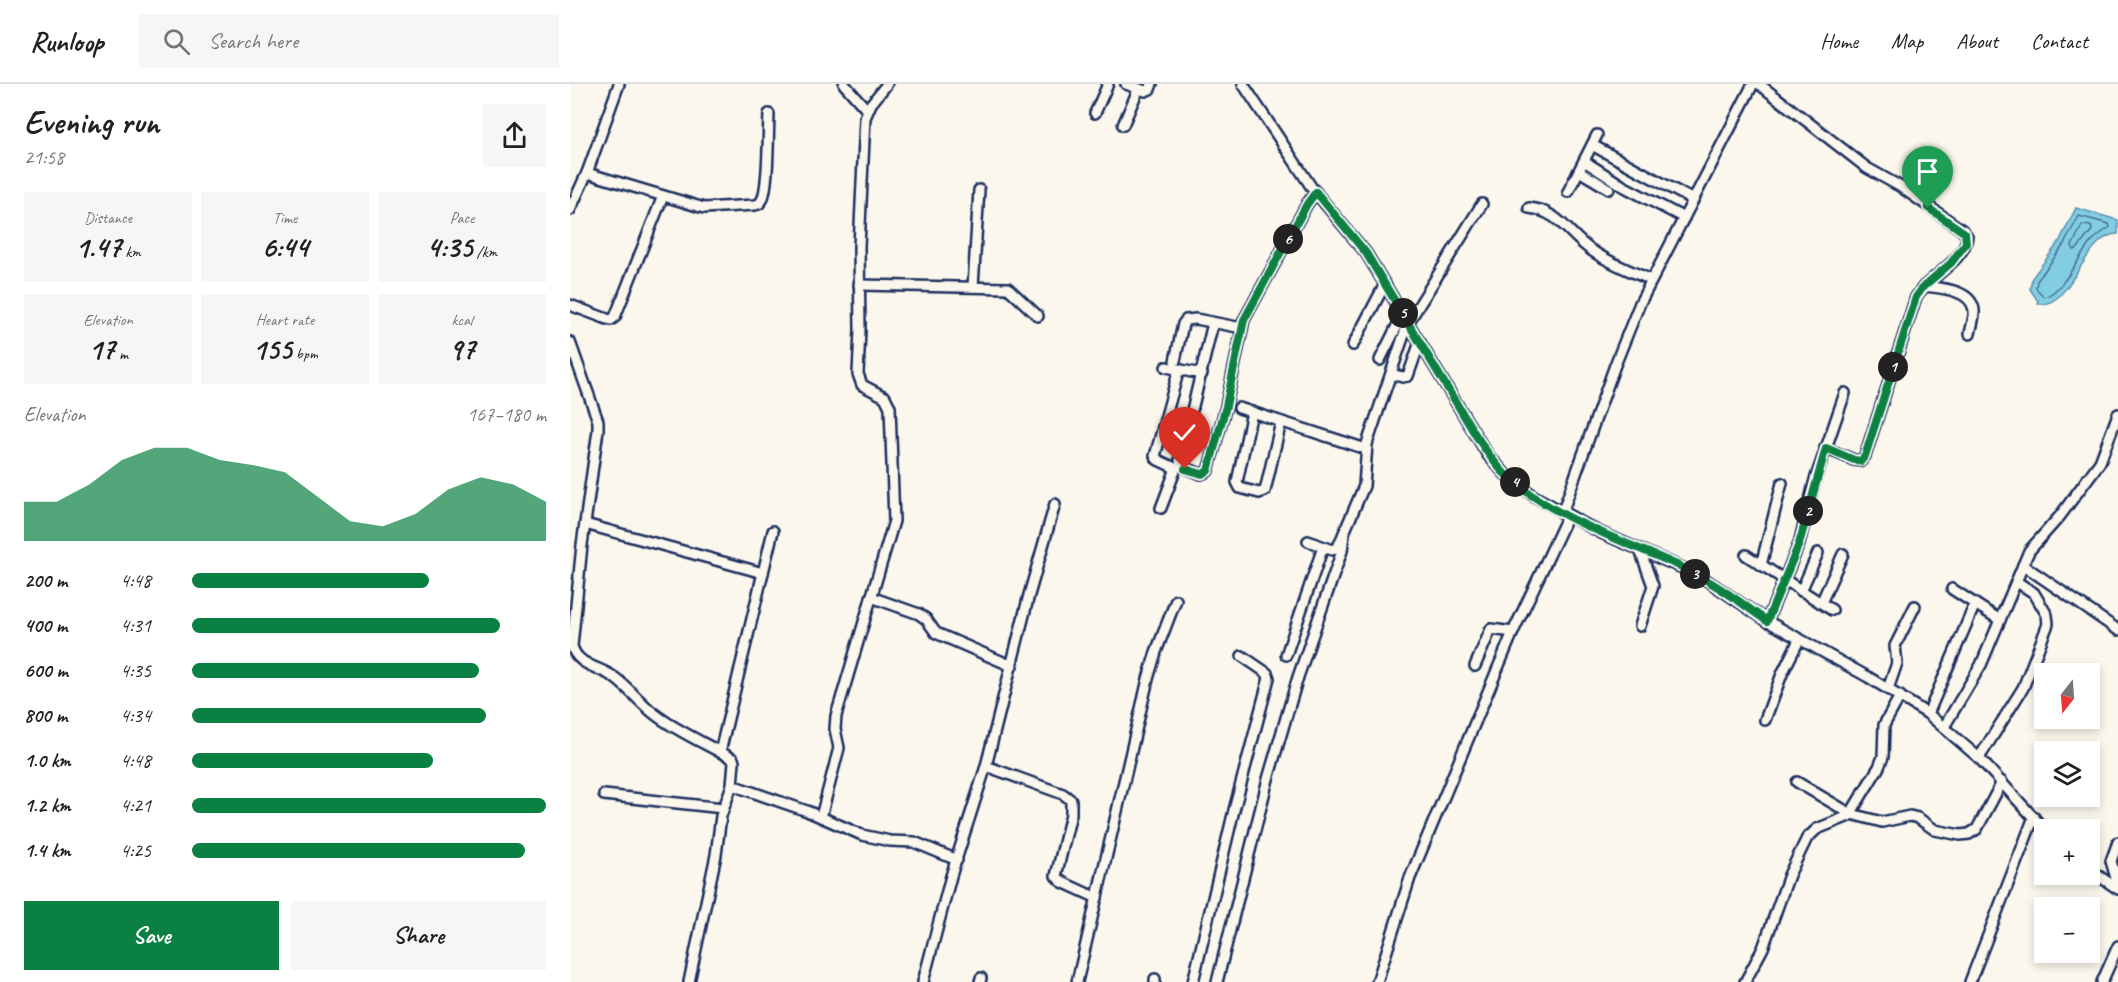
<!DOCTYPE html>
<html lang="en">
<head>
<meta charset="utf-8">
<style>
  body { margin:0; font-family:Caveat,sans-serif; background:#f6f6f6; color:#222; height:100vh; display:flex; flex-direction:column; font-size:22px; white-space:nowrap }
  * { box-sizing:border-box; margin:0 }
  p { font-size:20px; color:#767676 }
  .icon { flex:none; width:33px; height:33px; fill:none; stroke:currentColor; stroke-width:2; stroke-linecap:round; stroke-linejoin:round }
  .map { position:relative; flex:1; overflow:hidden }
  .sheet { display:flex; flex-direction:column; background:#fff; width:570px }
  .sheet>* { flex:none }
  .needle { width:39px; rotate:197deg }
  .controls { position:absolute; left:1464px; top:579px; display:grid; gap:12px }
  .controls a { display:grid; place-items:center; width:66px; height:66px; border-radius:0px; background:#fff; box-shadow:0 3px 9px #0003; font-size:30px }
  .pin { position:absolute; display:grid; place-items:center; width:51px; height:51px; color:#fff; margin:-62px -26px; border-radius:50% 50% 50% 0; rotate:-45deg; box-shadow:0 0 6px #0007 }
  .pin .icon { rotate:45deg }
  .km { position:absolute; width:30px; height:30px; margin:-15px; border-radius:50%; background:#222; color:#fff; font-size:16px; line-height:30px; text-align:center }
  .round { display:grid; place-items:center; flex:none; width:63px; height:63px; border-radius:0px; background:#f6f6f6 }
  .headline { display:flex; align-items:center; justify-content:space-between; height:102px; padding:0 24px }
  h1 { font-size:33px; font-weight:700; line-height:45px }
  .metrics { display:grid; grid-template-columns:repeat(3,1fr); gap:9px; height:102px; padding:6px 24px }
  .metrics div { display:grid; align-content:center; border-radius:0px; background:#f6f6f6; text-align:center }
  .metrics b { font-size:30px; font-weight:700 }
  .metrics small { font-size:16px; font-weight:400 }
  .metrics p { font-size:16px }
  .chart { height:168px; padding:12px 24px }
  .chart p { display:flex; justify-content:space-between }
  .chart svg { width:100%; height:108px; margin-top:6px; fill:#0b8043; opacity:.7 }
  .button { display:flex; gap:12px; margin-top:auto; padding:12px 24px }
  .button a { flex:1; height:69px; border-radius:0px; background:#0b8043; color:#fff; font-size:24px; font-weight:700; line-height:69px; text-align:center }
  .button a+a { background:#f6f6f6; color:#222 }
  ul { padding:0 24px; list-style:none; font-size:20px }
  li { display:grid; grid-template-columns:96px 72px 1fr; align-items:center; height:45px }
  li i { height:15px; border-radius:8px; background:#0b8043 }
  header { display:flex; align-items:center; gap:36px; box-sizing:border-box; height:84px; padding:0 30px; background:#fff; border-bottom:2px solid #e0e0e0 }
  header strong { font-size:28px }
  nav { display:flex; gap:33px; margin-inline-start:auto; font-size:21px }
  .search { width:420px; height:54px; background:#f6f6f6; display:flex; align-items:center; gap:15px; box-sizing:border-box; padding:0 21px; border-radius:0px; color:#767676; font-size:22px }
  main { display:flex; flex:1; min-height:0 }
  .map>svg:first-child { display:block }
  .water { fill:#82cde2; stroke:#598ead; stroke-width:1.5 }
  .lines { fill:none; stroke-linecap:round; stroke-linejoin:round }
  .shore { stroke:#446e93; stroke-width:1.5 }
  .minor-casing { stroke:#1b2f5e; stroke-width:14 }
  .minor { stroke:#fbf7ec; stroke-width:9 }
  .route-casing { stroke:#fff; stroke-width:12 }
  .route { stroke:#0b8043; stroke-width:8 }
</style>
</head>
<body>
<header>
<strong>Runloop</strong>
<div class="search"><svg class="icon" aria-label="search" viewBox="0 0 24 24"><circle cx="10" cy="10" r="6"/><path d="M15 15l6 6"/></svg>Search here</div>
<nav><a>Home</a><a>Map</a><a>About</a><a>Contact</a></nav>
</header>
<main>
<section class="sheet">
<div class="headline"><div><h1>Evening run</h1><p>21:58</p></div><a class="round"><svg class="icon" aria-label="share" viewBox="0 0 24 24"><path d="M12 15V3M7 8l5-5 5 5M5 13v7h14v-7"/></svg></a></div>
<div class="metrics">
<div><p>Distance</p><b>1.47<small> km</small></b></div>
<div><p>Time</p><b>6:44</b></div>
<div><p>Pace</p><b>4:35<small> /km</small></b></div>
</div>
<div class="metrics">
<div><p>Elevation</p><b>17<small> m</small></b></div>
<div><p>Heart rate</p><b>155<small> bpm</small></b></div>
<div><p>kcal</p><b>97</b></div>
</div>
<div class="chart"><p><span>Elevation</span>167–180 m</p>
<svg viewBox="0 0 160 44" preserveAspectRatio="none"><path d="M0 44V28L10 28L20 21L30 11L40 6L50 6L60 11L70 13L80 16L90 26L100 36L110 38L120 33L130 23L140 18L150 21L160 28V44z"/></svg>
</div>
<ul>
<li><b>200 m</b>4:48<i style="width:67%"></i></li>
<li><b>400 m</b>4:31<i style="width:87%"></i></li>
<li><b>600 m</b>4:35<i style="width:81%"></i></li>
<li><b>800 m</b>4:34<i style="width:83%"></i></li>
<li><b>1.0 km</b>4:48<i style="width:68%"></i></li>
<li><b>1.2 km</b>4:21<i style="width:100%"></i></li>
<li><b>1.4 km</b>4:25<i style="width:94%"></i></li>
</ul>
<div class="button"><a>Save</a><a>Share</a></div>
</section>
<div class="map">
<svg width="1548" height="898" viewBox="0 0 1548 898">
  <rect width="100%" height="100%" fill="#fbf7ec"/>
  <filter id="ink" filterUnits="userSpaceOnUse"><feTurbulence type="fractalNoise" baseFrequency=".0167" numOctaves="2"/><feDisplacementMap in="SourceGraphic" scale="12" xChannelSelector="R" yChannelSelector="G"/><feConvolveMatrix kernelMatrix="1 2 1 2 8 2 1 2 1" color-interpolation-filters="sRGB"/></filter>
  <g filter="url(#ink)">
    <!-- water -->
    <path class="water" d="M1506,124l42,12v14c-30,-1 -44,61 -70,69 -3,1 -7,1 -10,1v-3l-8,-12 2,-11 27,-36z"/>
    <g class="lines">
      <!-- shore -->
      <g class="shore">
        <path d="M1509,132l30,8 1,3c-6,4 -13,9 -19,15 -13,15 -28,50 -47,55l-8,-9 1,-7 26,-35z"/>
        <polygon points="1512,141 1521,142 1522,146 1507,165 1504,166 1502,162"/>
      </g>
      <defs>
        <g id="minor">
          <polyline points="274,0 297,26"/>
          <polyline points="556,0 575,7 580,5 582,0"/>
          <polyline points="673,0 742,104 796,169 905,350 918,371 935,390 964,412 1029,448 1117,486 1138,497 1197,537 1298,593 1358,630 1409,674 1475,746"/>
          <path d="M1189,0l108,84 34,19 61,43 5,6c-1,25 -40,41 -51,61l-51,159 -4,5 -7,-1 -29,-12"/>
          <polyline points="525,29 538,0"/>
          <polyline points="553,41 568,6"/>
          <polyline points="1022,61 1123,116"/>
          <polyline points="1014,77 1053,102 1114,134"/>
          <polyline points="1009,87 1039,105"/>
          <path d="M17,89l117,35 51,-3c4,-1 5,-1 7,-5 7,-14 6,-68 7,-86"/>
          <polyline points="998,108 1027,51"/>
          <path d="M959,124c30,3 40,27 62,42 18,13 40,21 60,30"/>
          <polyline points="0,126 17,89 49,0"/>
          <polyline points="289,201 438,204 468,232"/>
          <path d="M1354,202c15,2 47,3 50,24 1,7 -3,17 -4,24"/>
          <polyline points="403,203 409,106"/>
          <polyline points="0,221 37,235 41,236 45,233 93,112"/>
          <polyline points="643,239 610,376 611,382 631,390 638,387 656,322 674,236 737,120 746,108"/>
          <path d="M0,258l28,79v9l-16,115 -10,101c5,20 29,21 43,32 15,11 26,26 41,37 24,18 51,29 77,44l1,3 -2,23 -11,31 -5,39 -27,127"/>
          <polyline points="783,261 815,200"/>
          <polyline points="810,276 833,230"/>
          <polyline points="605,277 613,240 616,236 626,235 672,244"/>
          <polyline points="596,283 632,290"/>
          <polyline points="821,290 833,293 838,292 850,258"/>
          <polyline points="669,324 796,365"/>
          <polyline points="682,328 667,398 670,404 689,409 695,407 711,338"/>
          <polyline points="591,424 605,387 603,383 588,376 585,372 609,285"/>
          <polyline points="992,429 1045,281 1070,219 1183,0"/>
          <polyline points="15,440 193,489"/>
          <polyline points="738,457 762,466 768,463 794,402 797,360 838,239 912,120"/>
          <polyline points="1070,466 1083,502 1070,542"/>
          <polyline points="1176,471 1262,526"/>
          <polyline points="1191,481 1212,399"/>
          <polyline points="1453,481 1548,546"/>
          <polyline points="1382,505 1430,536"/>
          <polyline points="1231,507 1248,469"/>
          <polyline points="301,513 349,530 356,535 366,549 442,582"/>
          <polyline points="1251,519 1273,470"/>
          <polyline points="1197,537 1229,460 1245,396 1275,309"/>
          <polyline points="716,571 753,463"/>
          <polyline points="905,582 921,545 943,548"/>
          <polyline points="1318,605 1327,579 1325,562 1345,522"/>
          <polyline points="1358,630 1405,520"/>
          <polyline points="1195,636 1212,590 1229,556"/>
          <polyline points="1374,643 1411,581 1459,467 1490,432 1530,378 1548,330"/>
          <polyline points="150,668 203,447"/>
          <polyline points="1409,674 1453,604 1478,540 1477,531 1464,509 1447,498"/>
          <polyline points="416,682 493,710 501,716 501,730 486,792 492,798 527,814"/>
          <polyline points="1227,698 1281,730 1312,738 1340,732 1348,734 1365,746 1390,751 1399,750 1407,745 1432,698"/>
          <polyline points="162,701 237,727 292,751 320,757 344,758 387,776"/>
          <polyline points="34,711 153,724"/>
          <polyline points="251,733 269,664 265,645 266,632 324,437 320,323 315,313 292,301 288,290 290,246 289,163 295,34 301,20 317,0"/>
          <polyline points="1548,758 1541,777 1548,801"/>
          <polyline points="1520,786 1548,805"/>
          <polyline points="353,898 381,792 416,682 459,511 485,420"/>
          <polyline points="410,898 411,894"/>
          <polyline points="507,898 578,595 586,568 606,516"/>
          <polyline points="585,898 585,895"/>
          <polyline points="623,898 664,726 699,594 697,589 672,572"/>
          <polyline points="647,898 698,695 728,593 772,467 774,450"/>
          <polyline points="807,898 840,794 943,548 998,431"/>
          <polyline points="1175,898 1193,864 1219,791 1237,754 1247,745 1279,732 1309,683 1313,673 1314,641 1330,612"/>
          <polyline points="1400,898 1464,733"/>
          <polyline points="1532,898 1548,862"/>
        </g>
      </defs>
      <!-- minor casing -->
      <use href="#minor" class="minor-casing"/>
      <!-- minor -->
      <use href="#minor" class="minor"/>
    </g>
  </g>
  <g class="lines" filter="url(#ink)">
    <defs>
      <path id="route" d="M615,385l17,5 6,-3 18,-65 18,-86 63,-116 9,-12 50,61 109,181c9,14 18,28 30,40 48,45 123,68 181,95 29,14 55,34 81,52l32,-77 27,-96 28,12 7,1 4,-5 51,-159 8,-11 27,-23 15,-20 -1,-10 -37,-25"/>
    </defs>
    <!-- route casing -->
    <use href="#route" class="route-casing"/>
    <!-- route -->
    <use href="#route" class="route"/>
  </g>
</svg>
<div class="controls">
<a><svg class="needle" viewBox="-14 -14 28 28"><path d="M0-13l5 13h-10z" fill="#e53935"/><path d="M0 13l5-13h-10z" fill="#767676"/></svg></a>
<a><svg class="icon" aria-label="layers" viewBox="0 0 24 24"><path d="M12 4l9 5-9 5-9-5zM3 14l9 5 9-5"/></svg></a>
<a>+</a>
<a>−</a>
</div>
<div class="pin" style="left:1358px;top:124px;background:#1e9e55"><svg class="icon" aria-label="arrive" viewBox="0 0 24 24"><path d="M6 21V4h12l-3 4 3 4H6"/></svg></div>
<div class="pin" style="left:615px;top:385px;background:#d93025"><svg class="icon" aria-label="check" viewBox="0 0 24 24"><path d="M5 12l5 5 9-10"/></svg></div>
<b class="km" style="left:1323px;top:283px">1</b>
<b class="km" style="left:1238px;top:427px">2</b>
<b class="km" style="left:1125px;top:490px">3</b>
<b class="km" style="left:945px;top:398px">4</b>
<b class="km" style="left:833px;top:229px">5</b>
<b class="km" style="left:718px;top:155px">6</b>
</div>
</main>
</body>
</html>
